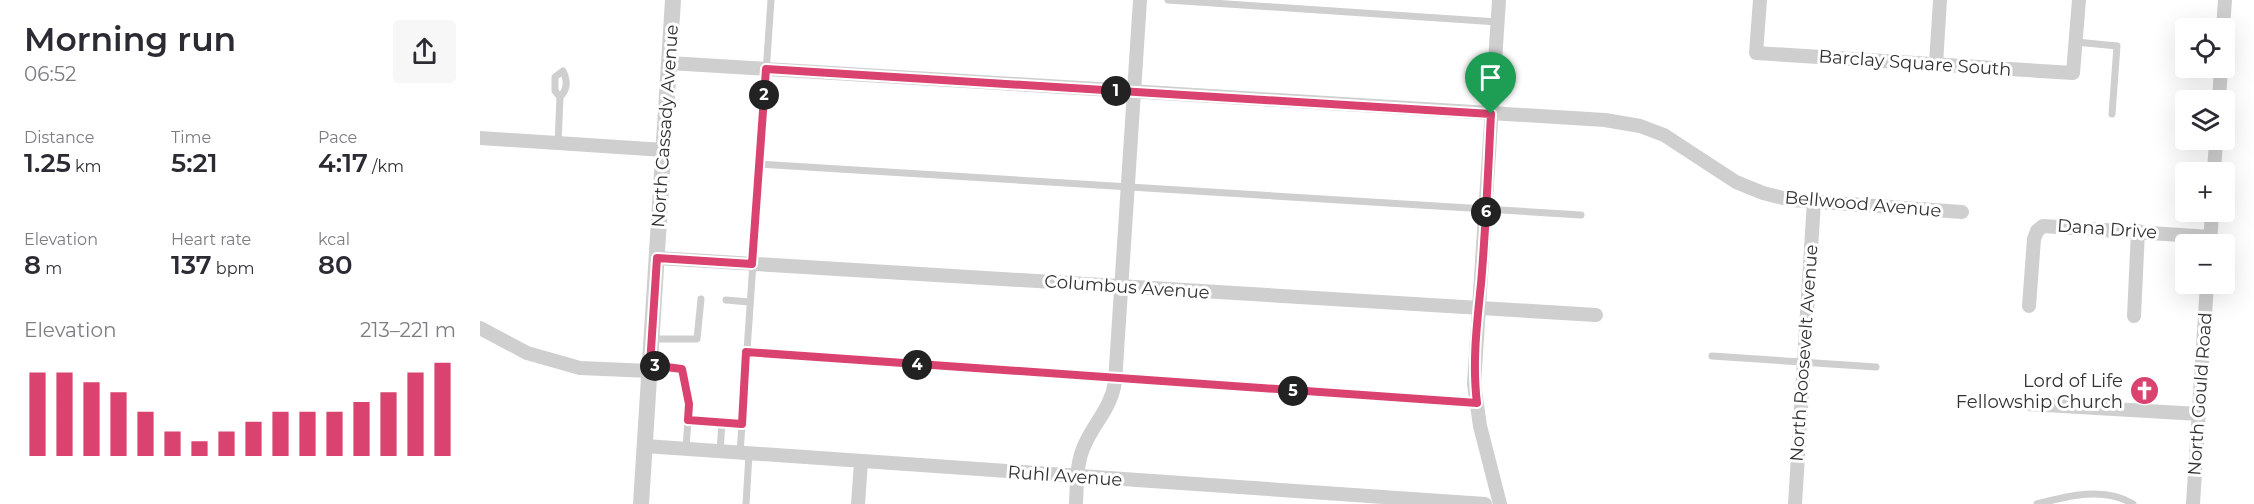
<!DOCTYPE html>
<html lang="en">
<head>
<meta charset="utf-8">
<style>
  body { margin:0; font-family:Montserrat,sans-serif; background:#f7f7f7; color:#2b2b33; height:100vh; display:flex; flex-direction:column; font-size:22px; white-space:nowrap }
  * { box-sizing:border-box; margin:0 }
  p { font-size:20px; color:#7c7c81 }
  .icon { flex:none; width:33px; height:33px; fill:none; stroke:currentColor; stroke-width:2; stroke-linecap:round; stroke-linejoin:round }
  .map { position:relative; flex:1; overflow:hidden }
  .sheet { display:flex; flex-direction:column; background:#fff; width:480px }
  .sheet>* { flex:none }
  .tools { position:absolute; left:1695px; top:18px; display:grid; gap:12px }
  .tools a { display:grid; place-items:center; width:60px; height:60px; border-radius:6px; background:#fff; box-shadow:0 6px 24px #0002; font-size:30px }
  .pin { position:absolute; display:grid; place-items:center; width:51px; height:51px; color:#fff; margin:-62px -26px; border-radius:50% 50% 50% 0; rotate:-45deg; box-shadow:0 0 6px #0007 }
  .pin .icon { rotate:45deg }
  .km { position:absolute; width:30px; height:30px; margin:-15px; border-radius:50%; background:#222; color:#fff; font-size:16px; line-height:30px; text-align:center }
  .round { display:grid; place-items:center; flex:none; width:63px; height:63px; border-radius:6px; background:#f7f7f7 }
  .overview { display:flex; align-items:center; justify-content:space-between; height:102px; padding:0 24px }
  h1 { font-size:33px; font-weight:600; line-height:45px }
  .metrics { display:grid; grid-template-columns:repeat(3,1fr); gap:9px; height:102px; padding:6px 24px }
  .metrics div { display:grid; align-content:center }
  .metrics b { font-size:26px; font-weight:600 }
  .metrics small { font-size:16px; font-weight:400 }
  .metrics p { font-size:16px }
  .chart { height:168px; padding:12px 24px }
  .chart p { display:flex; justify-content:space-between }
  .chart svg { width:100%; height:108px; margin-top:6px; stroke:#da436f; stroke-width:6 }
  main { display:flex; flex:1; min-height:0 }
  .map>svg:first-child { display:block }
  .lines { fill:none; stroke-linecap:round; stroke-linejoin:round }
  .service { stroke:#cfcfcf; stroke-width:7 }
  .minor { stroke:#cfcfcf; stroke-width:14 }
  .tertiary { stroke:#cfcfcf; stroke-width:16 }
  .route-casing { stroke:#fff; stroke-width:12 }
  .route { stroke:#da436f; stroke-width:8 }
  .labels { text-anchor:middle; stroke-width:6; stroke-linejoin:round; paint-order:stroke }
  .street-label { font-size:18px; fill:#323232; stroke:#fff }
  .poi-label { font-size:18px; fill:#323232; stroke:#fff; text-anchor:end }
</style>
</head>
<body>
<main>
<section class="sheet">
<div class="overview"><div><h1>Morning run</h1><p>06:52</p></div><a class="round"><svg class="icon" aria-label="share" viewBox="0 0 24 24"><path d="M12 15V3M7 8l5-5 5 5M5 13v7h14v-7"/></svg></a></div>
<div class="metrics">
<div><p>Distance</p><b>1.25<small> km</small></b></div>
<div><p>Time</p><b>5:21</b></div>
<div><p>Pace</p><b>4:17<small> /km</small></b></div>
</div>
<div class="metrics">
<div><p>Elevation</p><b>8<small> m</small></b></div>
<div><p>Heart rate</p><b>137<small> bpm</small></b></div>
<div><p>kcal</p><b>80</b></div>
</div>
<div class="chart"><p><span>Elevation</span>213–221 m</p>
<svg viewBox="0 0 160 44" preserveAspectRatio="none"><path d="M5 44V10M15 44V10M25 44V14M35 44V18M45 44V26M55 44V34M65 44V38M75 44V34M85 44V30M95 44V26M105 44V26M115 44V26M125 44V22M135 44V18M145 44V10M155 44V6"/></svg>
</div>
</section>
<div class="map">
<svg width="1774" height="504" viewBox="0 0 1774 504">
  <rect width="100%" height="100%" fill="#fff"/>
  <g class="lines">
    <!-- service -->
    <g class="service">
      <polyline points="688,0 1018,22"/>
      <polyline points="1596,42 1637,46 1632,114"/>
      <path d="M83,71c5,10 4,19 -3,26l-5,-6v-14z"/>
      <polyline points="78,144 80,97"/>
      <polyline points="279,164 1101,215"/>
      <polyline points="246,300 269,302"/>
      <polyline points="172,339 217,339 221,299"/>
      <polyline points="266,352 997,403"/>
      <polyline points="1232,356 1396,367"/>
      <polyline points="170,365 202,369 209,404 206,449"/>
      <polyline points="208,420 242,422 240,452"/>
      <polyline points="242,422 262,424"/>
      <polyline points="260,453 291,0"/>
      <polyline points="266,504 269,454"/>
      <path d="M1557,504c30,-8 68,-18 96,0"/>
    </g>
    <!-- minor -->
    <g class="minor">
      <polyline points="1019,0 994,384 1000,426 1020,504"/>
      <polyline points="1280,0 1276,53 1593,73 1599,0"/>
      <polyline points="1743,28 1745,0"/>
      <polyline points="189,63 1125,120 1160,126 1184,135 1256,182 1283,193 1311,200 1482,212"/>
      <polyline points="1456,64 1460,0"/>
      <polyline points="1739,100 1741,68"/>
      <polyline points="0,138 184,150"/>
      <polyline points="1734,172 1736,140"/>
      <polyline points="1730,244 1732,212"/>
      <polyline points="177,258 1116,315"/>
      <polyline points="1549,306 1554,239 1557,231 1563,226 1731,237"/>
      <polyline points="1654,316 1658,231"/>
      <polyline points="0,328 47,353 100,368 170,371"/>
      <polyline points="1547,404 1719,414"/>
      <polyline points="165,446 1005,504"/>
      <polyline points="378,504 381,462"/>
      <path d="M596,504c1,-19 0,-42 9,-60 10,-22 26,-36 30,-62l25,-382"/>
      <polyline points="1315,504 1334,201"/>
      <polyline points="1713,504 1727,284"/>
    </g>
    <!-- tertiary -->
    <polyline class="tertiary" points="161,504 193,0"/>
  </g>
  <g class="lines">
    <defs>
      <path id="route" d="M286,69l725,45c-3,57 -5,113 -10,170 -4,39 -9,79 -4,119l-731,-51 -4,72 -54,-4 1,-16 -7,-35 -32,-4 7,-107 95,6z"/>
    </defs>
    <!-- route casing -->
    <use href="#route" class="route-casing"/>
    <!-- route -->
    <use href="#route" class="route"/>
  </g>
  <!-- icons -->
  <defs>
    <symbol id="church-disc" viewBox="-11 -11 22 22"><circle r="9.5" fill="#da436f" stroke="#fff"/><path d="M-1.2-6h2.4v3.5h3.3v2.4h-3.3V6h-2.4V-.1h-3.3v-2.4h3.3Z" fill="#fff"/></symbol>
  </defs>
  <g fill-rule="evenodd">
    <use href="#church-disc" x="1648" y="374" width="33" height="33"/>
  </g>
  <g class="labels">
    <!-- street labels -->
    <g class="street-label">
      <text transform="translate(1435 63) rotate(4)" y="6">Barclay Square South</text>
      <text transform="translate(185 126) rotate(-86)" y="6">North Cassady Avenue</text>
      <text transform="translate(1383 204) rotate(5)" y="6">Bellwood Avenue</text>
      <text transform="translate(1627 229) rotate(4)" y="6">Dana Drive</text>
      <text transform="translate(647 287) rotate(4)" y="6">Columbus Avenue</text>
      <text transform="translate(1324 353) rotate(-86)" y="6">North Roosevelt Avenue</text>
      <text transform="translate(1720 394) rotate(-86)" y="6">North Gould Road</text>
      <text transform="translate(585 476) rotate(4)" y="6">Ruhl Avenue</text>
    </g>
    <!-- poi labels -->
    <g class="poi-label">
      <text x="1643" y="387">Lord of Life<tspan x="1643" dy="21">Fellowship Church</tspan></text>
    </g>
  </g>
</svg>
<div class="tools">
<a><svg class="icon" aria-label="locate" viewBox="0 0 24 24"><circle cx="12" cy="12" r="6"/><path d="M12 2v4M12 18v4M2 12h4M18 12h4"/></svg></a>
<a><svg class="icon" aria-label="layers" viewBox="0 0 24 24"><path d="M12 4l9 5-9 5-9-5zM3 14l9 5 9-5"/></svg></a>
<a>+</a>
<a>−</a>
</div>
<div class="pin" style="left:1011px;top:114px;background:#1e9e55"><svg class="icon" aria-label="arrive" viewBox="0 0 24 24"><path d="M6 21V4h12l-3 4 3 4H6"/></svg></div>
<b class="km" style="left:636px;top:91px">1</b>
<b class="km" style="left:284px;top:95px">2</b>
<b class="km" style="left:175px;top:366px">3</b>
<b class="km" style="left:437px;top:365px">4</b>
<b class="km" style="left:813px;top:391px">5</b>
<b class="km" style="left:1006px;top:212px">6</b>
</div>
</main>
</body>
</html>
